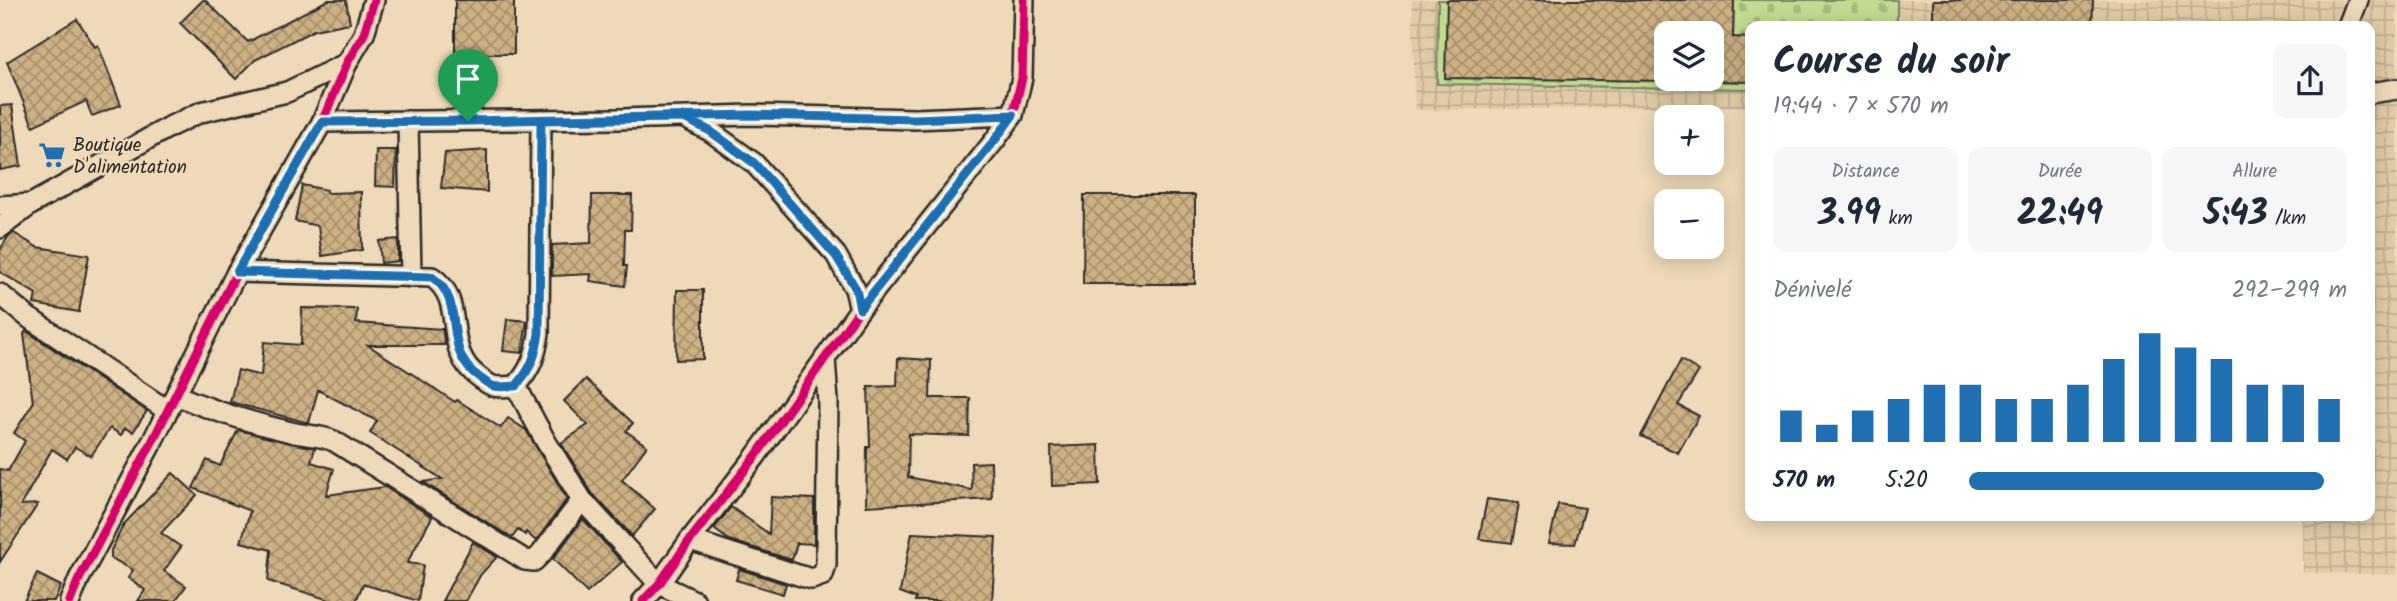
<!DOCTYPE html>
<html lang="fr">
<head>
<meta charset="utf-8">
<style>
  body { margin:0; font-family:Kalam,sans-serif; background:#f6f6f7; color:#1f2937; height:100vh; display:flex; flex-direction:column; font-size:26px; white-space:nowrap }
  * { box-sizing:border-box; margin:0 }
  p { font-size:23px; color:#747a83 }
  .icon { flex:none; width:38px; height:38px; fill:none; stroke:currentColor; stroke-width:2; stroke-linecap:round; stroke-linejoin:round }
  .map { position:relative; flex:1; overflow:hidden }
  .sheet { position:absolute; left:1745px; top:21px; width:630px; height:500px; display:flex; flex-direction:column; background:#fff; border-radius:14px; box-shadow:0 4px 18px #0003 }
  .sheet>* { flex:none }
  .buttons { position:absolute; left:1654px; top:21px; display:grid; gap:14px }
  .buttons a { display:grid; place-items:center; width:70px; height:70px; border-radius:14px; background:#fff; box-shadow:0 4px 18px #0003; font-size:35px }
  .pin { position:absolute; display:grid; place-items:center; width:60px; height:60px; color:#fff; margin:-72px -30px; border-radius:50% 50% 50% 0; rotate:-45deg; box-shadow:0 0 7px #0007 }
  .pin .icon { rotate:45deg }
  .round { display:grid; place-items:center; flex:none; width:74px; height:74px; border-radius:14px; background:#f6f6f7 }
  .summary { display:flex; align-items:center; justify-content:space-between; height:119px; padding:0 28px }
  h1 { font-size:38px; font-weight:600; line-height:52px }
  .figures { display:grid; grid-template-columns:repeat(3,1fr); gap:10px; height:119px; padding:7px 28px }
  .figures div { display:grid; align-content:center; border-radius:14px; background:#f6f6f7; text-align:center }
  .figures b { font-size:35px; font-weight:600 }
  .figures small { font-size:19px; font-weight:400 }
  .figures p { font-size:19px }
  .chart { height:196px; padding:14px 28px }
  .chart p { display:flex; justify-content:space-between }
  .chart svg { width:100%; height:126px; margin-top:7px; stroke:#1f6fb2; stroke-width:6 }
  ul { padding:0 28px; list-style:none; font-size:23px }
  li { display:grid; grid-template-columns:112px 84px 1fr; align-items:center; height:52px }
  li i { height:18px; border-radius:9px; background:#1f6fb2 }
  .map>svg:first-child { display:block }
  .industrial { fill:url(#industrial-grid); fill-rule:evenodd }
  .cemetery { fill:url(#cemetery-stones); stroke:#76835e; stroke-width:2; fill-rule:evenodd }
  .building { fill:url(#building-cross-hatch); stroke:#2b2b2b; stroke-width:2 }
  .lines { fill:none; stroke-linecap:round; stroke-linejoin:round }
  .minor-casing { stroke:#2b2b2b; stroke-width:24 }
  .minor { stroke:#eedab8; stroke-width:19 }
  .cycleway-casing { stroke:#eedab8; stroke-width:13 }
  .cycleway { stroke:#d6006c; stroke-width:9 }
  .route-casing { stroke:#fff; stroke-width:14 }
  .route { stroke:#1f6fb2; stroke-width:9 }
  .labels { text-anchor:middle; stroke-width:5; stroke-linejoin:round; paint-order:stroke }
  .poi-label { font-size:19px; fill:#2b2b2b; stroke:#eedab8; text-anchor:start }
</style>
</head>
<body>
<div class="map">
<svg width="2397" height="601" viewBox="0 0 2397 601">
  <defs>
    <pattern id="industrial-grid" width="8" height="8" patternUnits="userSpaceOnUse" patternTransform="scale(1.75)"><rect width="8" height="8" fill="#e0cba6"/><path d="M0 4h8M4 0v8" fill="none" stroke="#c0ae8f"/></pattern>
    <pattern id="cemetery-stones" width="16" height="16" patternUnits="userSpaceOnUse" patternTransform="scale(1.75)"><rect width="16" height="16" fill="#c1db91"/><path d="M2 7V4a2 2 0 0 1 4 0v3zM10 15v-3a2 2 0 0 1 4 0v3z" fill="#a6bc7d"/></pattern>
    <pattern id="building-cross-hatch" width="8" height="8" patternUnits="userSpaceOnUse" patternTransform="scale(1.75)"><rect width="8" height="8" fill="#ceb183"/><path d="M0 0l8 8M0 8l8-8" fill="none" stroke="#a7906b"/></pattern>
  </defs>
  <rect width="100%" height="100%" fill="#eedab8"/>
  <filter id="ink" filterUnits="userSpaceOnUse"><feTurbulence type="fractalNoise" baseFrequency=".0143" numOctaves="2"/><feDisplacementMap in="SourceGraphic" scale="14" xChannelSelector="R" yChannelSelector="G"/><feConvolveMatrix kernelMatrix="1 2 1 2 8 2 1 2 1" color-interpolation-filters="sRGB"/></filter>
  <g filter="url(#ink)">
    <!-- industrial -->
    <path class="industrial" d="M1412,0h985v575l-94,-3v-56h67v-490h-620v80l-335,4zM1666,33h46v46h-46z"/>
    <!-- cemetery -->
    <path class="cemetery" d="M1438,0h459v26h-147v63l-313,-5zM1666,33h46v46h-46z"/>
    <!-- building -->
    <g class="building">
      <polygon points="203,0 205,0 248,42 328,0 346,0 350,23 314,30 255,60 236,79 180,23"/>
      <rect x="455" y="0" width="59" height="54"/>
      <polygon points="1447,0 1734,0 1733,37 1750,38 1750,82 1712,81 1712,33 1666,33 1666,81 1445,78"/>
      <polygon points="1933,0 2093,0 2092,26 1933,26"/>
      <polygon points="77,19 95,47 98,45 121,105 92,116 86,101 33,126 7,62"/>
      <polygon points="12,105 21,166 0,170 0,106"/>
      <polygon points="376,150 396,150 395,187 375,186"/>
      <polygon points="487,150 487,192 441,188 445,153"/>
      <polygon points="302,185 327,190 326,193 361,192 362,250 322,256 318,226 295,221"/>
      <polygon points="592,195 632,195 631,230 625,230 624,266 627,266 625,286 590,281 591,274 552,276 552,245 591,243"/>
      <polygon points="1084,195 1195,195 1195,284 1083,284"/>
      <polygon points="14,233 37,247 89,255 79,312 34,304 36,294 0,272 0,250 8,237"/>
      <polygon points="398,239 398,261 381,263 379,241"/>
      <polygon points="677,290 703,290 703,359 676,360"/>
      <polygon points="302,308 357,309 356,323 442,329 445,345 368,345 455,402 457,400 501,428 508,418 526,430 567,499 536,541 526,532 525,535 518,530 512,538 423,482 442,479 370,433 377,421 318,390 309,423 230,402 238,370 261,376 264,342 301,345"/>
      <polygon points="507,319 527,321 522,353 503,351"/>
      <polygon points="26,331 147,411 133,432 125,428 121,435 110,428 91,456 75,447 67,459 52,449 21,505 38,504 0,562 0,469 8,471 25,441 14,433 33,403 24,334"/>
      <polygon points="898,358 931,360 930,398 970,398 969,436 909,434 908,477 972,490 971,463 991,462 992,499 866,506 867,447 870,447 868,387 897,386"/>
      <polygon points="1681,360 1699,371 1678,405 1699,416 1678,453 1641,436"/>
      <polygon points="586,379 633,423 626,431 647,446 622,480 655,509 632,536 592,493 561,443 588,425 564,401"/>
      <polygon points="238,430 315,448 311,462 334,469 326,495 385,487 432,517 407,563 423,565 418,601 363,584 356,601 333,601 268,581 271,550 241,542 250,511 193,488 207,460 220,466"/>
      <polygon points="1099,445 1100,484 1052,486 1051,447"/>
      <polygon points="173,473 197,495 161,533 181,547 164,571 186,586 175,601 138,601 145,590 128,578 133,570 111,558 111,550 124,524"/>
      <polygon points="771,497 814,499 814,544 797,543 792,560 729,540 714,529 731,507 769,534"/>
      <polygon points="1487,499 1519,503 1512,543 1479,539"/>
      <polygon points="1558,504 1585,508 1575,544 1549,543"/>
      <polygon points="583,519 622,562 587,593 553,559"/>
      <polygon points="912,533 996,537 992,601 915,601 916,598 900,592"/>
      <polygon points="473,542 497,557 481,574 466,601 442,601"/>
      <polygon points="739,569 786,584 783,594 736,580"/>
      <polygon points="37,574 61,586 54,601 24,601"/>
    </g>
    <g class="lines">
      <defs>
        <g id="minor">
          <polyline points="2348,26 2358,0"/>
          <polyline points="2370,93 2397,89"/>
          <polyline points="685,118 710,131 754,163 836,255 855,289 860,309"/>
          <polyline points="408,121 411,277"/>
          <polyline points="322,122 620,119 751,115 915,119 1013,115"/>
          <polyline points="0,206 32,204"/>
          <polyline points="0,228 33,203 171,126 201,112 287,92 347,63"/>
          <path d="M237,272l195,5c36,24 8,73 47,100 4,3 10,8 14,9 7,2 16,0 23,0 15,-17 20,-31 23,-53l2,-213"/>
          <polyline points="0,294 29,318 168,411"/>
          <polyline points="516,386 545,440 582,500 659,584 695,601"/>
          <path d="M176,395c37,16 76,28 115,37 15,4 29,3 43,9l191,119 9,1 7,-7 41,-54"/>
          <polyline points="690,540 798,575 812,579 823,575 826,565 826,553 828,402 825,358"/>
          <polyline points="70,601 79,579 152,442 237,272 322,122 347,63 364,34 374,0"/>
          <polyline points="643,601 659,584 690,540 755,457 860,309 995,140 1013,115 1022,78 1024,0"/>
        </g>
      </defs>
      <!-- minor casing -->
      <use href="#minor" class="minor-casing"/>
      <!-- minor -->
      <use href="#minor" class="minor"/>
      <defs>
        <g id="cycleway">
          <polyline points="322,122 620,119 751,115 915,119 1013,115"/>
          <polyline points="70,601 79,579 152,442 237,272 322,122 347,63 364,34 374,0"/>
          <polyline points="643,601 659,584 690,540 755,457 860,309 995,140 1013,115 1022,78 1024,0"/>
        </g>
      </defs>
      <!-- cycleway casing -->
      <use href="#cycleway" class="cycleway-casing"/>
      <!-- cycleway -->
      <use href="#cycleway" class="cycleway"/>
    </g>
  </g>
  <g class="lines" filter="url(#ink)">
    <defs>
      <path id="route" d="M468,121l-146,1 -85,150 195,5c36,24 8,74 47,100 4,3 10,8 14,9 7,2 16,0 23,0 15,-17 20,-31 23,-53l2,-213 143,-2 26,13 44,32 82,93 20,33 4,20 135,-169 18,-25 -98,4 -164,-4 -283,6"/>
    </defs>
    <!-- route casing -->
    <use href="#route" class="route-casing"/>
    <!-- route -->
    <use href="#route" class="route"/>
  </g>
  <!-- icons -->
  <defs>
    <symbol id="supermarket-bare" viewBox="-9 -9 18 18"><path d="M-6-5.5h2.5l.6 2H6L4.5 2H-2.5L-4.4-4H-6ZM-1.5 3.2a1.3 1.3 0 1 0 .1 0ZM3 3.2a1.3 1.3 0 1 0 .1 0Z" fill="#1f6fb2" stroke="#eedab8" stroke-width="2.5" paint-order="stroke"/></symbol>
  </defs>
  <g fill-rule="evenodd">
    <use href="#supermarket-bare" x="33" y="136" width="38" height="38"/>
  </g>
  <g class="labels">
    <!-- poi labels -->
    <g class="poi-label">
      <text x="73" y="151">Boutique<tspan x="73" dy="22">D'alimentation</tspan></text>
    </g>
  </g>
</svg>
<div class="buttons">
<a><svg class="icon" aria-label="layers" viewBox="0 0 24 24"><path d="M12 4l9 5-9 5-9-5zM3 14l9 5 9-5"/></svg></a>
<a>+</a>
<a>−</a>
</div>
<div class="pin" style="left:468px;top:121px;background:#1e9e55"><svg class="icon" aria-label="arrive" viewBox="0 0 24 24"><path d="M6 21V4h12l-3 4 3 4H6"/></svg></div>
<section class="sheet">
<div class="summary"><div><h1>Course du soir</h1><p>19:44 · 7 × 570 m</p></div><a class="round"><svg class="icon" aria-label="share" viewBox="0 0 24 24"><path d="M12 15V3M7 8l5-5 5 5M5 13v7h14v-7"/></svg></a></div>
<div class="figures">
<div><p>Distance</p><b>3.99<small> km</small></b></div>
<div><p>Durée</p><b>22:49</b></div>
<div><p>Allure</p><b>5:43<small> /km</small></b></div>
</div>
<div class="chart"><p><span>Dénivelé</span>292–299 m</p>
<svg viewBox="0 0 160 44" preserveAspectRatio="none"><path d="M5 44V33M15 44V38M25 44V33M35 44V29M45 44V24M55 44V24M65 44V29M75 44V29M85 44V24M95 44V15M105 44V6M115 44V11M125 44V15M135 44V24M145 44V24M155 44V29"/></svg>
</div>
<ul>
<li><b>570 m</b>5:20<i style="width:94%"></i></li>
</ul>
</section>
</div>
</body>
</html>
